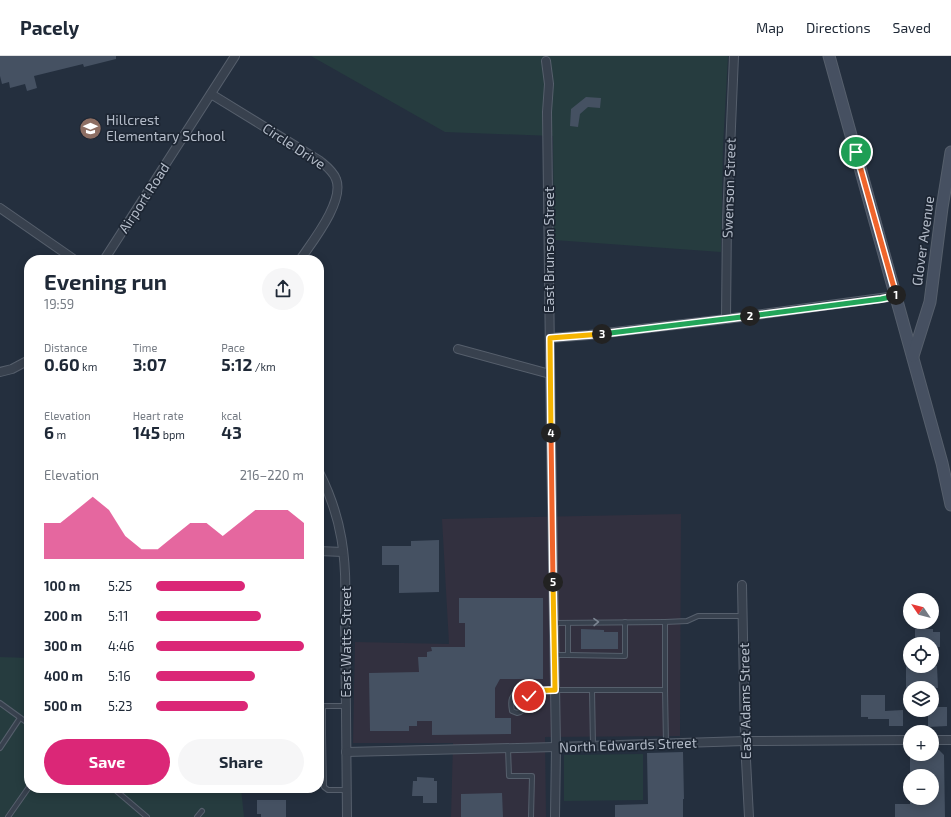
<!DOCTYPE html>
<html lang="en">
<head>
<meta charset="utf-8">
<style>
  body { margin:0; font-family:"Exo 2",sans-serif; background:#f6f6f7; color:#1f2937; height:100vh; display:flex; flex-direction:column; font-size:15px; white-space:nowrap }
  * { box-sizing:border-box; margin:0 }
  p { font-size:13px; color:#747a83 }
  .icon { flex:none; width:22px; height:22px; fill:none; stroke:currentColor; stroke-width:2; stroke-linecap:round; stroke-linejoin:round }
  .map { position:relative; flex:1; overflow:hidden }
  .drawer { position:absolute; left:24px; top:199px; width:300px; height:538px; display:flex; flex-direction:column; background:#fff; border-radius:16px; box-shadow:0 2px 10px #0003 }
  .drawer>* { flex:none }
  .needle { width:26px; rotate:305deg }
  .tools { position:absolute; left:903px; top:537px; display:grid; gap:8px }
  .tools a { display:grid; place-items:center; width:36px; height:36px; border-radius:50%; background:#fff; box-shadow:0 2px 10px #0003; font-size:20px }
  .pin { position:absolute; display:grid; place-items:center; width:34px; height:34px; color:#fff; margin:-17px; border:2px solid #fff; border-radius:50%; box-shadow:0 1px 4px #0007 }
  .km { position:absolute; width:20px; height:20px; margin:-10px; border-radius:50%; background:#222; color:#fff; font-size:11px; line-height:20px; text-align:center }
  .round { display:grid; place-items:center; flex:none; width:42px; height:42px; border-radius:21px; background:#f6f6f7 }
  .head { display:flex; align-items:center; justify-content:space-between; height:68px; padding:0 20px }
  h1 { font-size:22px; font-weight:700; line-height:30px }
  .stats { display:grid; grid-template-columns:repeat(3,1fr); gap:6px; height:68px; padding:4px 20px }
  .stats div { display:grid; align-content:center }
  .stats b { font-size:17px; font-weight:700 }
  .stats small { font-size:11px; font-weight:400 }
  .stats p { font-size:11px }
  .chart { height:112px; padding:8px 20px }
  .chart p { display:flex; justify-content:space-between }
  .chart svg { width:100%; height:72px; margin-top:4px; fill:#db2777; opacity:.7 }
  .button { display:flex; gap:8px; margin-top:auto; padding:8px 20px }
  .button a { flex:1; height:46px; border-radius:24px; background:#db2777; color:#fff; font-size:16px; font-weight:700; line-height:46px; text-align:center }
  .button a+a { background:#f6f6f7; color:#1f2937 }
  ul { padding:0 20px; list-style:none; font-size:13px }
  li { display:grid; grid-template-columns:64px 48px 1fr; align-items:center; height:30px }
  li i { height:10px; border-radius:5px; background:#db2777 }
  header { display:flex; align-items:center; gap:24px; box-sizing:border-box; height:56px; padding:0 20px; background:#fff; border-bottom:1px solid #e0e1e3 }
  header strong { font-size:19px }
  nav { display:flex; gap:22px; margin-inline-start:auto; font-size:14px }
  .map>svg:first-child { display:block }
  .medical { fill:#32303f }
  .green { fill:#263c3f }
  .building { fill:#455162 }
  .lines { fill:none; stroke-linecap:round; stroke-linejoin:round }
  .lane-casing { stroke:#565f6c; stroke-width:6 }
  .street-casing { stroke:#565f6c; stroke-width:10 }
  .secondary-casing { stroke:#565f6c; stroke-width:13 }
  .lane { stroke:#38414e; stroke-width:4 }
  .street { stroke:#38414e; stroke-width:8 }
  .secondary { stroke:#465061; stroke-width:11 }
  .oneway { stroke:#7c8592 }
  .split-1-casing { stroke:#fff; stroke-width:8 }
  .split-2-casing { stroke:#fff; stroke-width:8 }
  .split-3-casing { stroke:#fff; stroke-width:8 }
  .split-4-casing { stroke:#fff; stroke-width:8 }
  .split-5-casing { stroke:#fff; stroke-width:8 }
  .split-6-casing { stroke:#fff; stroke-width:8 }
  .split-1 { stroke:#f0652b; stroke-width:5 }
  .split-2 { stroke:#22a559; stroke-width:5 }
  .split-3 { stroke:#22a559; stroke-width:5 }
  .split-4 { stroke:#f5b400; stroke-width:5 }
  .split-5 { stroke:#f0652b; stroke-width:5 }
  .split-6 { stroke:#f5b400; stroke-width:5 }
  .labels { text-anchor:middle; stroke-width:3.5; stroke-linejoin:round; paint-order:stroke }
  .poi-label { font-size:14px; fill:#b4bcc9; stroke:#1d2633; text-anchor:start }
  .street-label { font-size:14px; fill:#b4bcc9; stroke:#1d2633 }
</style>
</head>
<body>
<header>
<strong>Pacely</strong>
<nav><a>Map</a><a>Directions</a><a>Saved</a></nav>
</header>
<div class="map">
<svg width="951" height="761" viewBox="0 0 951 761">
  <rect width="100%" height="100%" fill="#242f3e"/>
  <!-- medical -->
  <polygon class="medical" points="681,458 680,680 545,681 546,761 451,761 453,687 353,687 355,586 449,588 442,463"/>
  <!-- green -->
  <g class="green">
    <polygon points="311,0 728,0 723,90 721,196 554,184 553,80 445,76"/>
    <polygon points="0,601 29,602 29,732 241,732 244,761 0,761"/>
    <polygon points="643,698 643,744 564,745 564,699"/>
  </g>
  <!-- building -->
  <g class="building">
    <polygon points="0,0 116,0 116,3 84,11 83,8 34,20 37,32 27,35 25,28 10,32 9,26 2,28 0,20"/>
    <polygon points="586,41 601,42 600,52 588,51 580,58 578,71 570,70 571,53"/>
    <polygon points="439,484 439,536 399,537 399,509 382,509 382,490 411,490 411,485"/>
    <polygon points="459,542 543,542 543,623 500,623 495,632 495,662 511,662 511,678 432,679 432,665 417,665 417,670 409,670 409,675 370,675 369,617 419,616 418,601 427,601 427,596 432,595 431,591 465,591 465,567 459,567"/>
    <polygon points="581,573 604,574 604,576 618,576 618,593 581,593"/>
    <polygon points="915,573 933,573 933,576 940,576 940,591 932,591 932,588 915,588"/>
    <polygon points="906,610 937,610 938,632 906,632"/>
    <polygon points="861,639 885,639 885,655 903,654 903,670 889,670 889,663 868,663 868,661 861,661"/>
    <polygon points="932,651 947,651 947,670 928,671 928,654 932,654"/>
    <polygon points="932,694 939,694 944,699 945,761 895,761 895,748 910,748 910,742 932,742 932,720 910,720 910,698 932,698"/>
    <polygon points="683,696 684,743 683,743 683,761 615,761 615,749 648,748 647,697"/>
    <polygon points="417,721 434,722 434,725 437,725 437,747 423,747 423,740 412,740 413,725 417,725"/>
    <polygon points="502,737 503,761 461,761 461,738"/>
    <polygon points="257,744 286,744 286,761 261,761 261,758 257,758"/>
  </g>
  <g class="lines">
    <defs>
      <g id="lane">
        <polyline points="554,567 665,566"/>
        <polyline points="555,599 568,599 568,567"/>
        <polyline points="568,599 625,600 625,566"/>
        <polyline points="592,634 593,690"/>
        <polyline points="665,634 665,566 687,565 698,560 742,560"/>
        <path d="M527,635c4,9 0,20 -10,22l-5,-2c-2,-11 -1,-15 8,-21h145l1,54"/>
        <polyline points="0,647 29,668"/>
        <polyline points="319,650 346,650"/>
        <polyline points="319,678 323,678 323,650"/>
        <polyline points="323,678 324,731 328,734 347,734"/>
        <polyline points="0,692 20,662"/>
        <polyline points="508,692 509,720 532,720 531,761"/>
        <polyline points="113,732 147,761"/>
        <polyline points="8,761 29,731"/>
        <polyline points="197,761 202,755"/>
      </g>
      <g id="street">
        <polyline points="546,5 549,28 547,56 551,384 556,691 555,761"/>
        <path d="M211,38l109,67c6,5 13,10 16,18 9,22 -24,63 -36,81"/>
        <polyline points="0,152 75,204"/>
        <polyline points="104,204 235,0"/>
        <polyline points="726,263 727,164 734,0"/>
        <polyline points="550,282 589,279 726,263 896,240"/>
        <polyline points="458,293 550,318"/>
        <polyline points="0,316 12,313 29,304"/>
        <path d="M319,416c23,45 28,87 26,136l2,209"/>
        <polyline points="319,495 343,496"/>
        <polyline points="742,529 745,685 749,761"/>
        <polyline points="932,684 951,684"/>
        <polyline points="346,696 556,691 745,685 910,684"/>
      </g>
      <g id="secondary">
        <polyline points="829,0 942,407 951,449"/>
        <polyline points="913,300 930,246 942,152 951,96"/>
      </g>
    </defs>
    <!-- lane casing -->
    <use href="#lane" class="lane-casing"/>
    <!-- street casing -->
    <use href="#street" class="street-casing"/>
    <!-- secondary casing -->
    <use href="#secondary" class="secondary-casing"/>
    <!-- lane -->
    <use href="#lane" class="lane"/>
    <!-- street -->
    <use href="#street" class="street"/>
    <!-- secondary -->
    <use href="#secondary" class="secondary"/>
  </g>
  <!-- one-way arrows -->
  <defs><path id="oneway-chevron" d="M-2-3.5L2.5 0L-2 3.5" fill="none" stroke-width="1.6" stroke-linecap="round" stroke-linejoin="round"/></defs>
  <use class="oneway" href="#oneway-chevron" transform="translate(596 566) rotate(-1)"/>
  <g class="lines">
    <defs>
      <polyline id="split-1" points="856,96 896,239"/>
      <polyline id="split-2" points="750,260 881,243 896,240 896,239"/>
      <polyline id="split-3" points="602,278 750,260"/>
      <polyline id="split-4" points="551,377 550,282 602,278"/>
      <polyline id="split-5" points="551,377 553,526"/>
      <polyline id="split-6" points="529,640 527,635 555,634 553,526"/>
    </defs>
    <!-- split-1 casing -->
    <use href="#split-1" class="split-1-casing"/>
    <!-- split-2 casing -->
    <use href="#split-2" class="split-2-casing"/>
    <!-- split-3 casing -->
    <use href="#split-3" class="split-3-casing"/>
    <!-- split-4 casing -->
    <use href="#split-4" class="split-4-casing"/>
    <!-- split-5 casing -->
    <use href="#split-5" class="split-5-casing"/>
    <!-- split-6 casing -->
    <use href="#split-6" class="split-6-casing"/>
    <!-- split-1 -->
    <use href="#split-1" class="split-1"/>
    <!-- split-2 -->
    <use href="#split-2" class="split-2"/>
    <!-- split-3 -->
    <use href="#split-3" class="split-3"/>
    <!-- split-4 -->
    <use href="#split-4" class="split-4"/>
    <!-- split-5 -->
    <use href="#split-5" class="split-5"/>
    <!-- split-6 -->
    <use href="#split-6" class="split-6"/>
  </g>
  <!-- icons -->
  <defs>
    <symbol id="school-disc" viewBox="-11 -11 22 22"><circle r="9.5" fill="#8d6e63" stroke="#1d2633"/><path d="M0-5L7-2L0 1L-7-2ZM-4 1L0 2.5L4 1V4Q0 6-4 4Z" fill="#fff"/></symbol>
  </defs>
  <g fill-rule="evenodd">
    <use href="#school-disc" x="78" y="60" width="25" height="25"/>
  </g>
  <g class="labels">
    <!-- poi labels -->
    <g class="poi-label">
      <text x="106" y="69">Hillcrest<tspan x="106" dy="16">Elementary School</tspan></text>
    </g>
    <!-- street labels -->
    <g class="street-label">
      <text transform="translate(294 90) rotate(33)" y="5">Circle Drive</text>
      <text transform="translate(729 132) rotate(-88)" y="5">Swenson Street</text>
      <text transform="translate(144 142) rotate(-57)" y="5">Airport Road</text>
      <text transform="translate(923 185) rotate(-82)" y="5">Glover Avenue</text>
      <text transform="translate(549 194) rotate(-90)" y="5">East Brunson Street</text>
      <text transform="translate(346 586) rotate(-90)" y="5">East Watts Street</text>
      <text transform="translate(745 645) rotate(-91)" y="5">East Adams Street</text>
      <text transform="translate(628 689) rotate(-2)" y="5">North Edwards Street</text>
    </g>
  </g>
</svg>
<div class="tools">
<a><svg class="needle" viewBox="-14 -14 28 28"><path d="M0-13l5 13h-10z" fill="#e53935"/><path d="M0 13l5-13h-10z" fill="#747a83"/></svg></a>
<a><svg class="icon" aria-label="locate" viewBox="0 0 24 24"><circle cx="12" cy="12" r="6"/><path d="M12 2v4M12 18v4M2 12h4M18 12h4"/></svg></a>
<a><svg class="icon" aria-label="layers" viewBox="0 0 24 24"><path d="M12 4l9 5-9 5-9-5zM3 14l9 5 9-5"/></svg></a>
<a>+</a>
<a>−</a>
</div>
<div class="pin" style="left:856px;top:96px;background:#1e9e55"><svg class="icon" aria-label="arrive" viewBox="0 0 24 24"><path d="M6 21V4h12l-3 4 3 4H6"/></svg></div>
<div class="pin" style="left:529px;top:640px;background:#d93025"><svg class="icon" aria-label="check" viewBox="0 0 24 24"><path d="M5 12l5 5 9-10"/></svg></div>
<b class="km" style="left:896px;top:239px">1</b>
<b class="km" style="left:750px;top:260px">2</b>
<b class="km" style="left:602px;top:278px">3</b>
<b class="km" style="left:551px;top:377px">4</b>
<b class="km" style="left:553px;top:526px">5</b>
<section class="drawer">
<div class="head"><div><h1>Evening run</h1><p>19:59</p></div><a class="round"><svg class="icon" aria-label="share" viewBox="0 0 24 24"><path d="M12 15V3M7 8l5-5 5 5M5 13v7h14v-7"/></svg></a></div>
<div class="stats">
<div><p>Distance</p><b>0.60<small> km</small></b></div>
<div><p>Time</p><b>3:07</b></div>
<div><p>Pace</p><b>5:12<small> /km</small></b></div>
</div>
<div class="stats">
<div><p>Elevation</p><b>6<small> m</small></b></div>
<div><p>Heart rate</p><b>145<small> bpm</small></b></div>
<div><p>kcal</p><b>43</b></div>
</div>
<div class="chart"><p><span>Elevation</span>216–220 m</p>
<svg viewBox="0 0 160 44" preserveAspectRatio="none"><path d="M0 44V22L10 22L20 14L30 6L40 14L50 30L60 38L70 38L80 30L90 22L100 22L110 30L120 22L130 14L140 14L150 14L160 22V44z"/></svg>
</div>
<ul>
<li><b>100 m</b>5:25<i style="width:60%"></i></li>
<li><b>200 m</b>5:11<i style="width:71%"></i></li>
<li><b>300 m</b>4:46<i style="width:100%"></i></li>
<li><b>400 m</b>5:16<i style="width:67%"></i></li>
<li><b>500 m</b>5:23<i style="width:62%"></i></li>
</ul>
<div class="button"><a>Save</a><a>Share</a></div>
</section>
</div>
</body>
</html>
